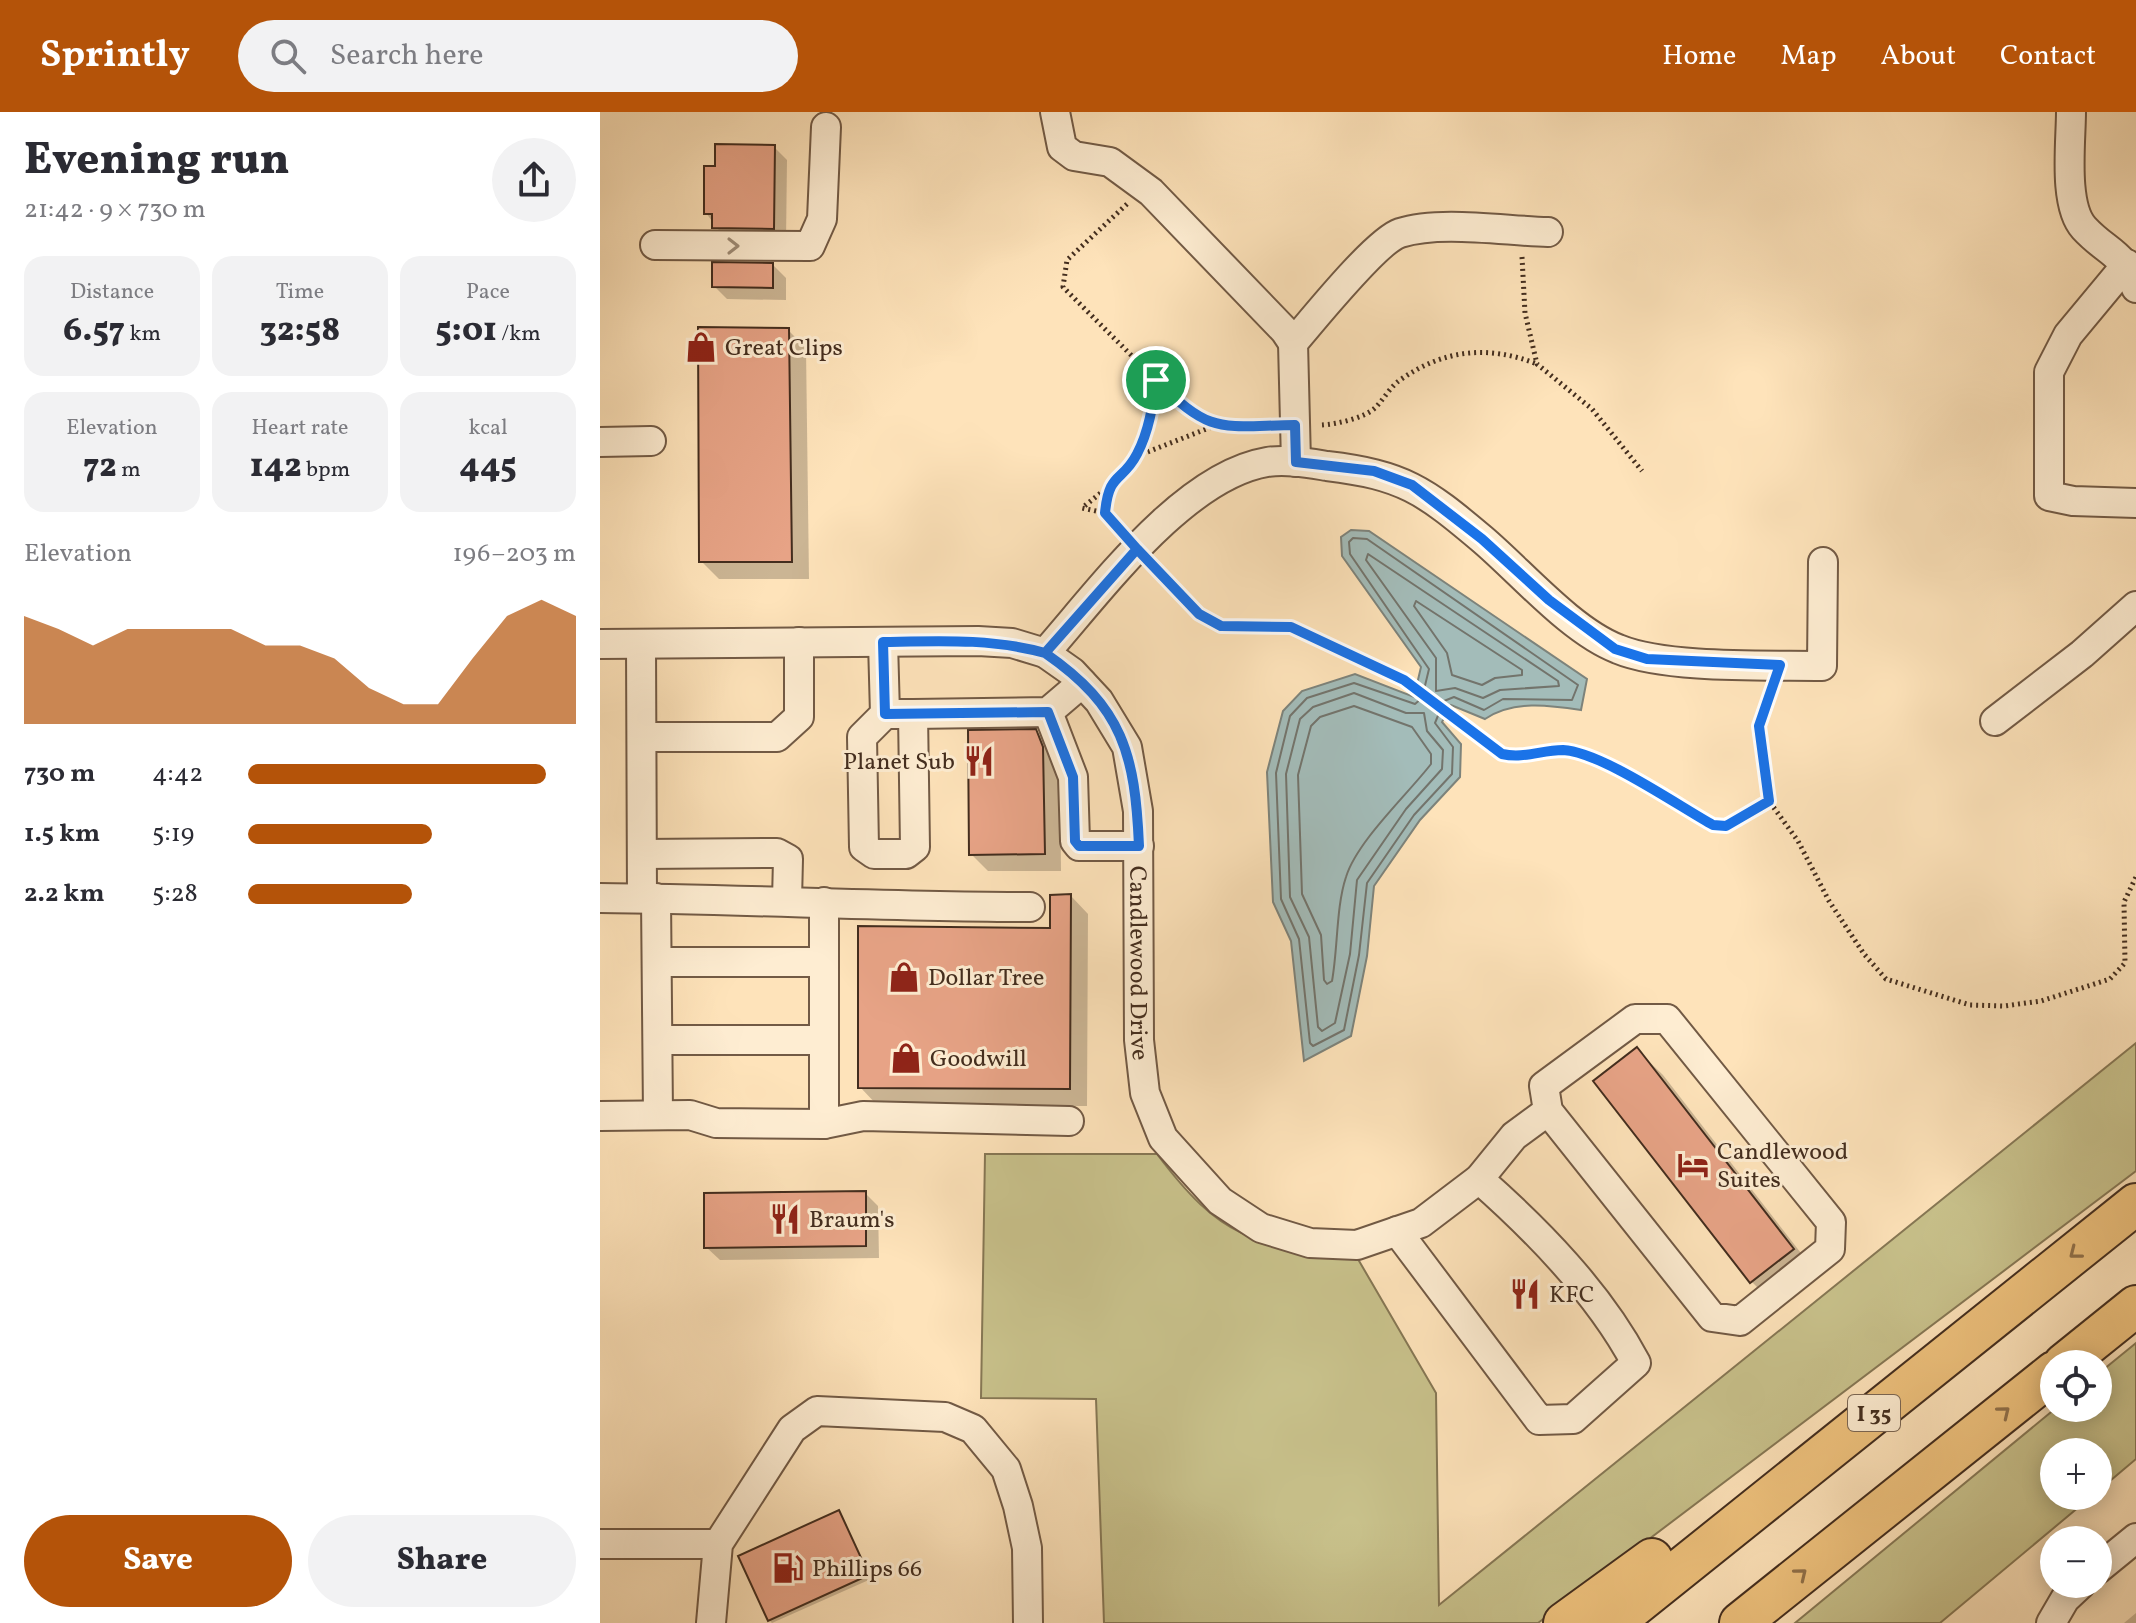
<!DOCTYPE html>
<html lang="en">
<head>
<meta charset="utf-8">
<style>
  body { margin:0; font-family:Vollkorn,serif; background:#f2f2f3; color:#2b2b33; height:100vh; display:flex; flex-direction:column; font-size:30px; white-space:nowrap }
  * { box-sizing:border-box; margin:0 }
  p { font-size:26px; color:#7c7c81 }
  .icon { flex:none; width:44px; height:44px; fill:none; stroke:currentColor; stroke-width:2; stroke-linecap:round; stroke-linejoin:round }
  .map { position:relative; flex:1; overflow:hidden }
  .details { display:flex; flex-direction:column; background:#fff; width:600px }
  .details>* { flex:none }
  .controls { position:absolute; left:1440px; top:1238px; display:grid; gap:16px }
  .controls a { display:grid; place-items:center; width:72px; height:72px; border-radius:50%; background:#fff; box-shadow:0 4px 20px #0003; font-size:40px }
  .pin { position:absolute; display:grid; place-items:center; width:68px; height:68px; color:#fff; margin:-34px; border:4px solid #fff; border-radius:50%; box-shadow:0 2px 8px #0007 }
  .round { display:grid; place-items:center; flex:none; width:84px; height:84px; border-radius:42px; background:#f2f2f3 }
  .summary { display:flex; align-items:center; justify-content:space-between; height:136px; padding:0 24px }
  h1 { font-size:44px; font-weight:800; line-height:60px }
  .stats { display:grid; grid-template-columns:repeat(3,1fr); gap:12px; height:136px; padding:8px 24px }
  .stats div { display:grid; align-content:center; border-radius:20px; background:#f2f2f3; text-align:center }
  .stats b { font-size:34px; font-weight:800 }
  .stats small { font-size:22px; font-weight:400 }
  .stats p { font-size:22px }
  .chart { height:224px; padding:16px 24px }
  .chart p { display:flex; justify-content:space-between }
  .chart svg { width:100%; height:144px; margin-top:8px; fill:#b45309; opacity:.7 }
  .action { display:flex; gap:16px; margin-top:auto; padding:16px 24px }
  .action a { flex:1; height:92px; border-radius:48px; background:#b45309; color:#fff; font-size:32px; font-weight:800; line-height:92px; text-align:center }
  .action a+a { background:#f2f2f3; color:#2b2b33 }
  ul { padding:0 24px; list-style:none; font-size:26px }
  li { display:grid; grid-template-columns:128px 96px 1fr; align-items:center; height:60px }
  li i { height:20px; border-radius:10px; background:#b45309 }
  header { display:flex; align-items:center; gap:48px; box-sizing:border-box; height:112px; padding:0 40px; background:#b45309; color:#fff }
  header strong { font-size:38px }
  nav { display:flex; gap:44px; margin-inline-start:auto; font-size:28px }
  .search { width:560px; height:72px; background:#f2f2f3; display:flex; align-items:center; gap:20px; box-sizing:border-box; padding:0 28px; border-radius:44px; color:#7c7c81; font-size:30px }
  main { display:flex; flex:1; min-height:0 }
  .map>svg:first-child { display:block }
  .green { fill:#c8c18b; stroke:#867754; stroke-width:2 }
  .water { fill:#a3bcb9; stroke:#7d837b; stroke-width:2 }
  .shadow { fill:#0003 }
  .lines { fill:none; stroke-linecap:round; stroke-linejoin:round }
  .shore { stroke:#73746c; stroke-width:2 }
  .building { fill:#e7a386; stroke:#432d1e; stroke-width:2 }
  .minor-casing { stroke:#725a45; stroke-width:32 }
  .highway-casing { stroke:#432d1e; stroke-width:44 }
  .path { stroke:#432d1e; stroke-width:5; stroke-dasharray:2 4; stroke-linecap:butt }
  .minor { stroke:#feedd2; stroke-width:28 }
  .highway { stroke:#efc27d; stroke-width:40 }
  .oneway { stroke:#a08d78 }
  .oneway2 { stroke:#907049 }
  .route-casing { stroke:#fff; stroke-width:16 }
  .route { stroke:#1a73e8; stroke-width:10 }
  .labels { text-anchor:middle; stroke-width:6; stroke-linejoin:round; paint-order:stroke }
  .shield { fill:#feedd2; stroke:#7b6754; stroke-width:2 }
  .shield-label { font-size:22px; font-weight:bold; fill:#432d1e }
  .poi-label { font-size:24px; fill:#432d1e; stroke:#feedd2; text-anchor:start }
  .street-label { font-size:24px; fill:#432d1e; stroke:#feedd2 }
</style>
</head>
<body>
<header>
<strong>Sprintly</strong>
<div class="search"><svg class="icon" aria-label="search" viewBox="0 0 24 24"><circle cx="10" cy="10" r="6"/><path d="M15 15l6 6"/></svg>Search here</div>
<nav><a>Home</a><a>Map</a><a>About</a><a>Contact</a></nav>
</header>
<main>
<section class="details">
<div class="summary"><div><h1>Evening run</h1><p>21:42 · 9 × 730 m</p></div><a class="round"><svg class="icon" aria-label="share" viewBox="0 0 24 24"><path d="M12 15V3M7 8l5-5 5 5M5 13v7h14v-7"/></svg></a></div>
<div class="stats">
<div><p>Distance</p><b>6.57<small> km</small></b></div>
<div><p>Time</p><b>32:58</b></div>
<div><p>Pace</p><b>5:01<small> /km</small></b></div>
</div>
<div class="stats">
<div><p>Elevation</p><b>72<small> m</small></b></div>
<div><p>Heart rate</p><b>142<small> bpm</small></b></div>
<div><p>kcal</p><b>445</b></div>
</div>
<div class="chart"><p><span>Elevation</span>196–203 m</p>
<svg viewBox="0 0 160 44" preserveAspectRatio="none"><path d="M0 44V11L10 15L20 20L30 15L40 15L50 15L60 15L70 20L80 20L90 24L100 33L110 38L120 38L130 24L140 11L150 6L160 11V44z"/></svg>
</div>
<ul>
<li><b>730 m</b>4:42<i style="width:91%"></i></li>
<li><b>1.5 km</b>5:19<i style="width:56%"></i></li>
<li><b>2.2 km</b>5:28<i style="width:50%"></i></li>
</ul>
<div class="action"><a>Save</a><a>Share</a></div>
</section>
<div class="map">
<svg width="1536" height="1511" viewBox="0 0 1536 1511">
  <rect width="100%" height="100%" fill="#fee3ba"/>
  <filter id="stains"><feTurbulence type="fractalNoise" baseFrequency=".0025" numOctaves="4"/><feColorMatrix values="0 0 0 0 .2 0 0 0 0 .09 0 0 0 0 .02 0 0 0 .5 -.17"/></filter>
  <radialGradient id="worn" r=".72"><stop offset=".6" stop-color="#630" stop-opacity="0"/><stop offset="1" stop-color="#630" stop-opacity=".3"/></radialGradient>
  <!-- green -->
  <g class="green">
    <path d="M1536,931v128l-598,452h-434l-8,-224 -115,-1 4,-244h172c64,85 95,92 198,100l81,139 3,212z"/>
    <polygon points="1536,1231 1536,1347 1498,1379 1498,1340 1454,1340 1454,1384 1492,1384 1340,1511 1195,1511 1456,1296 1498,1296 1498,1262"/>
  </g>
  <!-- water -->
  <path class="water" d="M751,418l18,1 218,148 -6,31c-32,-5 -68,-10 -96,9l-34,-14 -9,17 19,22 -1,33 -40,43 -46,66 -7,70 -16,80 -47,25 -13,-120 -18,-39 -6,-130 16,-61 19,-20 53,-17 59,23 7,-30 -79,-111 -1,-19z"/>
  <!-- shadow -->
  <g class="shadow">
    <polygon points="174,35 187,48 186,129 127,129 106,101 117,56"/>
    <polygon points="173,153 186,166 186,188 127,187 114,174"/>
    <polygon points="188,218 206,236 209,467 119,467 101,449"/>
    <polygon points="436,619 453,637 460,654 461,759 388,759 371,742"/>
    <polygon points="471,784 488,802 487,994 277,993 260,975 452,818"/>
    <polygon points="1037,938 1063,963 1218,1163 1177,1195 1151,1169"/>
    <polygon points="265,1081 278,1094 279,1146 120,1148 106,1135"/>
    <polygon points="239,1401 271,1467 172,1511 169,1508"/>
    <polygon points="1536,1501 1536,1511 1524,1511"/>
  </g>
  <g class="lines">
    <!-- shore -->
    <g class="shore">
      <polygon points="753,426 767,427 978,573 972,588 903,587 884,598 854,585 844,589 835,611 853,635 852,662 814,703 767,771 759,843 744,918 713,934 710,931 699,827 681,787 676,661 690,604 707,586 754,571 815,592 822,586 829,557 750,442 749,430"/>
      <polygon points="768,442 958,569 959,574 900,578 883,586 855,576 836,579 836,546 766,448"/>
      <polygon points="816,489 922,558 922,563 895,566 882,573 852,563 847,541 814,494"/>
      <polygon points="754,581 806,601 824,601 827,619 843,638 842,657 806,697 757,768 750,842 735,911 722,919 718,915 709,825 690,785 686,662 700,607 713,595"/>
      <path d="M754,594l58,21 19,27v10c-23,30 -74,77 -85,113 -10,30 -8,71 -14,104l-5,3 -3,-4 -3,-45 -19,-41 -4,-119 13,-49 9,-9z"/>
    </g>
  </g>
  <!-- building -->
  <g class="building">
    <polygon points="115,32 175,33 174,117 112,116 112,102 104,102 104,54 115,54"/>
    <polygon points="112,150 173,151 173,176 112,175"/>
    <polygon points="98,215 189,216 192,450 99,450"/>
    <polygon points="436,617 443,635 445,742 369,743 368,618"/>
    <polygon points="471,782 470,977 258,976 258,814 450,816 450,783"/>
    <polygon points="1037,935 1194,1137 1150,1171 993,969"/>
    <polygon points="266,1079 266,1134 104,1136 104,1081"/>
    <polygon points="239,1398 269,1463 168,1509 138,1444"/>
  </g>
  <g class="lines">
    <defs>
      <g id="minor">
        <polyline points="455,0 462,35 474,44 510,50 551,80 685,219 693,231"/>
        <path d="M1471,0c0,30 -8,93 13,116 24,26 38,22 52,60"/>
        <polyline points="55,133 210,134 222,107 226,15"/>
        <polyline points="1527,152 1468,223 1449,260 1449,384 1473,389 1536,391"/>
        <polyline points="0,330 51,329"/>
        <path d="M696,350l-3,-119c19,-22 83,-102 107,-110 40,-13 105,-2 148,-1"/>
        <polyline points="283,530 285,602 262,625 264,735 274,742 306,742 315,735 313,602 285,602"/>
        <path id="s1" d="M0,532l378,-3 34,2 33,10 27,19 27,29 28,46 11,64 1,229 6,53 18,45 57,63 41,27 49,15 47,2 64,-22 58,-44 35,-43 34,-25 164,206 28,4 90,-72 1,-27 -164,-203h-32l-91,67 4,25"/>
        <polyline points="41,532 42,786"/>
        <path d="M445,541c54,-61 138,-177 222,-191 19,-3 41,1 60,4 76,9 97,24 155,73 39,33 89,92 136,110 48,20 150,16 204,17l1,-104"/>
        <polyline points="448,600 473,665 475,729 479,734 539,734"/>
        <polyline points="313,602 448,600 482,571"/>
        <polyline points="1395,609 1482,542 1536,494"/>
        <polyline points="42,625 177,625 199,605 199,530"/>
        <polyline points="42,742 177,741 188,747 187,788"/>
        <path d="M0,786c144,1 287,9 430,9"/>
        <polyline points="56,786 58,1003"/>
        <polyline points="224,790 224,1012"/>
        <polyline points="57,850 224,850"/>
        <polyline points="59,928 224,928"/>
        <polyline points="0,1004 90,1003 116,1011 224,1012 263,1004 469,1009"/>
        <path d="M797,1119l142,189 34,-1 63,-56c-37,-70 -98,-132 -157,-184"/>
        <polyline points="0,1432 118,1432"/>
        <polyline points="1498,1457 1536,1426"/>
        <polyline points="111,1511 118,1432 192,1317 217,1299 345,1305 373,1317 406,1357 418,1394 427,1436 428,1511"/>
        <polyline points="1451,1511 1465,1487 1481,1472"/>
      </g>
      <g id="highway">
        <polyline points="1464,1252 1536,1194"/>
        <polyline points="964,1511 1052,1447"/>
        <polyline points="1013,1511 1536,1092"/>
        <polyline points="1140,1511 1454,1260"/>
      </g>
    </defs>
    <!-- minor casing -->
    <use href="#minor" class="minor-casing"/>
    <!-- highway casing -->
    <use href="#highway" class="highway-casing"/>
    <!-- path -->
    <g class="path">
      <polyline points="527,92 467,148 463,175 588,300 614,314 672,313"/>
      <polyline points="922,145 925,201 937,252 992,297 1042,359"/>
      <path d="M722,313c15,-1 42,-7 53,-17 9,-9 15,-21 25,-28 44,-31 89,-35 137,-16"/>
      <polyline points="537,343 552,300 556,268"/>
      <polyline points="508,375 537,344 614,314"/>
      <polyline points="505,401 508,375 482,396 505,401 521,419"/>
      <path d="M555,455l44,47 22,12 70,1 113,53 98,74c22,5 39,-4 61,-4 38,1 115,55 150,75l13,1 43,-25 29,40 31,60 35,53 22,25 84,26 34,1 37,-5 69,-22 15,-16 -1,-61 12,-25"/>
      <polyline points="1168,580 1159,614 1169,689"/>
    </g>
    <!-- minor -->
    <use href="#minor" class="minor"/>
    <!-- highway -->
    <use href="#highway" class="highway"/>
  </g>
  <!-- one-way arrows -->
  <defs><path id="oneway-chevron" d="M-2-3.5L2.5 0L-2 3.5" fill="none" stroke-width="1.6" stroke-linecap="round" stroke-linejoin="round" transform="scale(2)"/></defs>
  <use class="oneway" href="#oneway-chevron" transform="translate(133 134)"/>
  <g class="oneway2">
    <use href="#oneway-chevron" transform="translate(1475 1141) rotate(142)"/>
    <use href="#oneway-chevron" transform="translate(1404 1300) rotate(-39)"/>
    <use href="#oneway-chevron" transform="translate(1201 1462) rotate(-39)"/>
  </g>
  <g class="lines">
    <defs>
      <path id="route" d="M556,268c-3,25 -7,51 -19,74 -15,29 -28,17 -32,59l32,36 -92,104c78,54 90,101 94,193h-60l-4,-5 -2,-64 -25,-65 -163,2 -2,-72c55,-1 108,-4 162,11l92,-104 62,65 22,12 70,1 113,53 98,74c22,5 39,-4 61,-4 38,2 114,55 150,75l13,1 43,-25 -10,-75 21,-61 -133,-6 -32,-10 -66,-49 -67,-61 -70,-54 -38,-14 -78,-9 -1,-37c-75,1 -83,11 -139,-45"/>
    </defs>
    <!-- route casing -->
    <use href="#route" class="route-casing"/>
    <!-- route -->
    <use href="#route" class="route"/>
  </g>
  <!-- icons -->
  <defs>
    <symbol id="shop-bare" viewBox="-9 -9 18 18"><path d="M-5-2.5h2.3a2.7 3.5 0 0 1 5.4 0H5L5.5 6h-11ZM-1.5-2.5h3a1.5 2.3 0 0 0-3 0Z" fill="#8f2418" stroke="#feedd2" stroke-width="2.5" paint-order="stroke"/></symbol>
    <symbol id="restaurant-bare" viewBox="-9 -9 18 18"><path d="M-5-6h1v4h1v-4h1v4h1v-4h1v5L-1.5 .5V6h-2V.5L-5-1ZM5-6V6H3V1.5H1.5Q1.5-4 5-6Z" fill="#8f2418" stroke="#feedd2" stroke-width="2.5" paint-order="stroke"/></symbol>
    <symbol id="hotel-bare" viewBox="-9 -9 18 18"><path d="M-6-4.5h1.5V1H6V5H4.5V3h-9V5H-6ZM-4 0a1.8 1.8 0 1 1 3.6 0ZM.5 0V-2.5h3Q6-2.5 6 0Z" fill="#8f2418" stroke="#feedd2" stroke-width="2.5" paint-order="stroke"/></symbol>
    <symbol id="fuel-bare" viewBox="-9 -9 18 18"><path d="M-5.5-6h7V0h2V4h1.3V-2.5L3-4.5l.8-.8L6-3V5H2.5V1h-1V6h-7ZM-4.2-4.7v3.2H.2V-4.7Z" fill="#8f2418" stroke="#feedd2" stroke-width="2.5" paint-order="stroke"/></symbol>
  </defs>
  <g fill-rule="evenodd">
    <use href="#shop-bare" x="79" y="213" width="44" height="44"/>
    <use href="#restaurant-bare" x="357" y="627" width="44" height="44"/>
    <use href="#shop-bare" x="282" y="843" width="44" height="44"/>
    <use href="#shop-bare" x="284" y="924" width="44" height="44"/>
    <use href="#hotel-bare" x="1071" y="1031" width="44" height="44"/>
    <use href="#restaurant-bare" x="163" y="1085" width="44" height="44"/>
    <use href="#restaurant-bare" x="903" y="1160" width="44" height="44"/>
    <use href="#fuel-bare" x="166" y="1434" width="44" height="44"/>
  </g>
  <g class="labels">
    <!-- shield labels -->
    <rect class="shield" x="1248" y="1283" width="52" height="36" rx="6"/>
    <g class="shield-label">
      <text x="1274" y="1309">I 35</text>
    </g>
    <!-- poi labels -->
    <g class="poi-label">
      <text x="125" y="243">Great Clips</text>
      <text x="355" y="657" text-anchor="end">Planet Sub</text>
      <text x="328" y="873">Dollar Tree</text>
      <text x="330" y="954">Goodwill</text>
      <text x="1117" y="1047">Candlewood<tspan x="1117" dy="28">Suites</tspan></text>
      <text x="209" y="1115">Braum's</text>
      <text x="949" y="1190">KFC</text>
      <text x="212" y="1464">Phillips 66</text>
    </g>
    <!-- street labels -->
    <g class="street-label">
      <text dy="8" stroke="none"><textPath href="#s1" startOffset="790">Candlewood Drive</textPath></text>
    </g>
  </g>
  <rect width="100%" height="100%" filter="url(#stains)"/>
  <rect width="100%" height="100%" fill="url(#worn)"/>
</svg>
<div class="controls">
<a><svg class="icon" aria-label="locate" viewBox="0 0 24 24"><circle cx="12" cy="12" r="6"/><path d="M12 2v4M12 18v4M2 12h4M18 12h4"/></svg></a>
<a>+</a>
<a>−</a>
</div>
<div class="pin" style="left:556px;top:268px;background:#1e9e55"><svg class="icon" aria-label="arrive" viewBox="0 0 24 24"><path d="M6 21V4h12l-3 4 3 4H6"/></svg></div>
</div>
</main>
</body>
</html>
